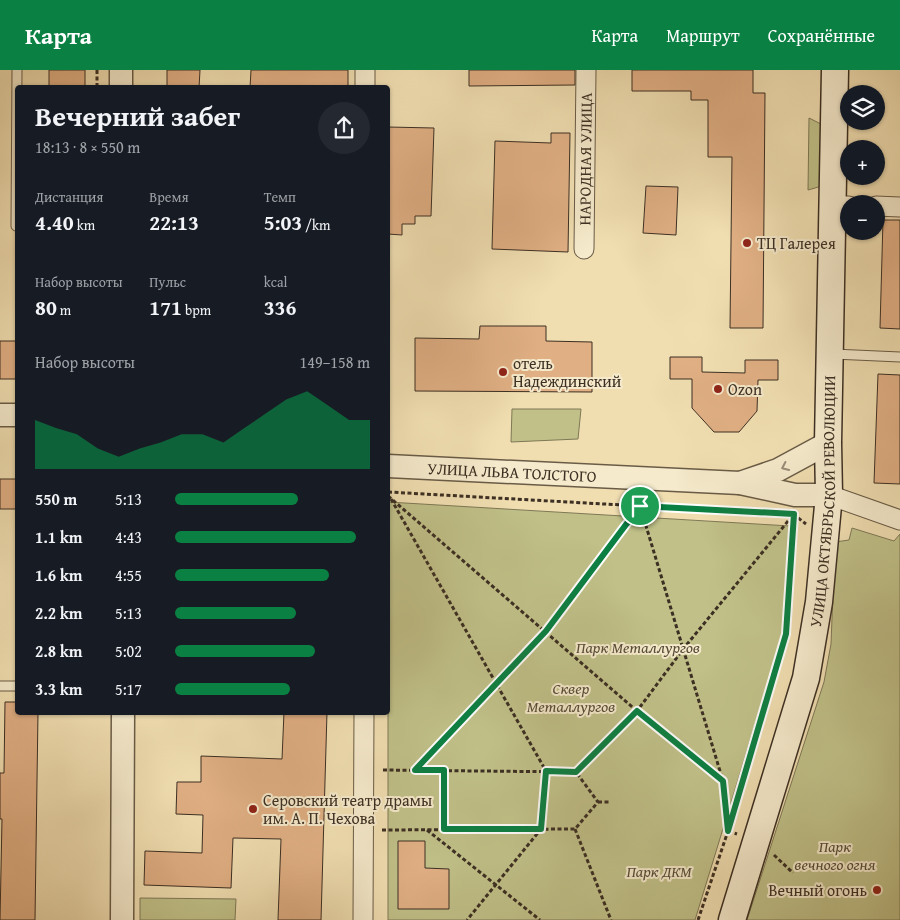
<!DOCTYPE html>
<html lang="ru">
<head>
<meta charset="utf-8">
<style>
  body { margin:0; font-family:"Gentium Book Plus",serif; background:#242831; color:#f1f3f6; height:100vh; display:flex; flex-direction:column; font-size:19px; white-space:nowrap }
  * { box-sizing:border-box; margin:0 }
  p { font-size:16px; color:#9ea1a6 }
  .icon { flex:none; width:28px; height:28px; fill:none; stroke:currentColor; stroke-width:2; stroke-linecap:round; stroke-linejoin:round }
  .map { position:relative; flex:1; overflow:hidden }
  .drawer { position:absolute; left:15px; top:15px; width:375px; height:630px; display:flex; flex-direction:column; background:#171b24; border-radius:5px; box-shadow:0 1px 4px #0004 }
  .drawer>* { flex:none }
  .controls { position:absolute; left:840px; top:15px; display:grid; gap:10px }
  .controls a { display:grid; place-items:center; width:45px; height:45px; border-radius:50%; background:#171b24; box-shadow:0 1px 4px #0004; font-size:25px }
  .pin { position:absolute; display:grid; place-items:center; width:42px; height:42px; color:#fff; margin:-21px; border:2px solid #fff; border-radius:50%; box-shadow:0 1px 5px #0007 }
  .round { display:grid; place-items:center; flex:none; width:52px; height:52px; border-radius:26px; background:#242831 }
  .head { display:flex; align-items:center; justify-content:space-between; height:85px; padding:0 20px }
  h1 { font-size:28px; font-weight:700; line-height:38px }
  .figures { display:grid; grid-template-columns:repeat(3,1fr); gap:8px; height:85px; padding:5px 20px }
  .figures div { display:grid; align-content:center }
  .figures b { font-size:21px; font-weight:700 }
  .figures small { font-size:14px; font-weight:400 }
  .figures p { font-size:14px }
  .chart { height:140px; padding:10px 20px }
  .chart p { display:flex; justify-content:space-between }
  .chart svg { width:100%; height:90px; margin-top:5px; fill:#0b8043; opacity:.7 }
  ul { padding:0 20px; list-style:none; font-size:16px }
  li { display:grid; grid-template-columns:80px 60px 1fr; align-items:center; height:38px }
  li i { height:12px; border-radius:6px; background:#0b8043 }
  header { display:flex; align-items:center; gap:30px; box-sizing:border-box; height:70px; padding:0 25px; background:#0b8043; color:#fff }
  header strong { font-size:24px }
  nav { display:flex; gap:28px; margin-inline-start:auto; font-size:18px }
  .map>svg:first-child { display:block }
  .green { fill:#c0c088; stroke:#7e7856 }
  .building { fill:#e0af84; stroke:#3c2f23 }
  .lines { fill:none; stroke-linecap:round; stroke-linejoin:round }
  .service-casing { stroke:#695b46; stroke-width:11 }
  .minor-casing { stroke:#695b46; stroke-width:21 }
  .tertiary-casing { stroke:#695b46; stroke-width:25 }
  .secondary-casing { stroke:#3c2f23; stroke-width:29 }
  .path { stroke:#3c2f23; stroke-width:3; stroke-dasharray:4 2.5; stroke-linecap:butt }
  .service { stroke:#f5eacc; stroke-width:9 }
  .minor { stroke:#f5eacc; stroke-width:19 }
  .tertiary { stroke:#f5eacc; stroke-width:22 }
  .secondary { stroke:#f5eacc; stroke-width:26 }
  .oneway { stroke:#988c78 }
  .route-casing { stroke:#fff; stroke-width:10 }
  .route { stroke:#0b8043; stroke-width:6 }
  .poi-dot { fill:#8f2418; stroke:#f5eacc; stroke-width:2 }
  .labels { text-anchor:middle; stroke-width:4; stroke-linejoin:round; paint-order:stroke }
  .street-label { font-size:16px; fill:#3c2f23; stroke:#f5eacc }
  .poi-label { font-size:16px; fill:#3c2f23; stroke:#f5eacc; text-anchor:start }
  .park-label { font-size:16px; font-style:italic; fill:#564c37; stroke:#f5eacc }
</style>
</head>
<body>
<header>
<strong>Карта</strong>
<nav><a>Карта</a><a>Маршрут</a><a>Сохранённые</a></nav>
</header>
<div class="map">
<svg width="900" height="850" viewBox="0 0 900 850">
  <rect width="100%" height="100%" fill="#f0deb1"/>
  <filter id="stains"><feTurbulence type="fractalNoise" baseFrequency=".004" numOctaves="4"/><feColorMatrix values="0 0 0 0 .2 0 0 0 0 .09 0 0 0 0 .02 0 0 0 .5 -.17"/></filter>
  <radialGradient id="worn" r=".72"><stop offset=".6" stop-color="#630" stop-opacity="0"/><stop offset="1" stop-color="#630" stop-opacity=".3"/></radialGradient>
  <!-- green -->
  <g class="green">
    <polygon points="809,48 821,54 822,116 808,120"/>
    <polygon points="512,339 581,339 578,369 511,372"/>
    <polygon points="388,432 790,456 783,563 695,850 388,850"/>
    <polygon points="852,458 894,471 900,464 900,850 747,850 824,612 831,574 835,472 849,470"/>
    <polygon points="140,828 236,829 235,850 140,850"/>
  </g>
  <!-- building -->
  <g class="building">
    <rect x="49" y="0" width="36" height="18"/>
    <polygon points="167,0 200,0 199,18 167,18"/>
    <polygon points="251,0 348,0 348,18 250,18"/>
    <polygon points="469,0 575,0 575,15 469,16"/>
    <polygon points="632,0 753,0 753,23 765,23 763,258 730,258 732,87 708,87 708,30 691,30 691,21 632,21"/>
    <polygon points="388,57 434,58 431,146 415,146 415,154 402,154 402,165 388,164"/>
    <polygon points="551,63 570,63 568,182 492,179 495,71 551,73"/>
    <polygon points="646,116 678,117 676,165 643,163"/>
    <polygon points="883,150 900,150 900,259 880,258"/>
    <polygon points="480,256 546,256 546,271 592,272 592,322 415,321 415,268 479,269"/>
    <rect x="0" y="271" width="18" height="38"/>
    <polygon points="670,287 702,287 702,302 745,303 745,290 778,290 778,310 758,310 757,341 739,362 714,362 692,338 692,309 670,309"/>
    <polygon points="878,304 900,305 900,414 874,413"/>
    <rect x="0" y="409" width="18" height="30"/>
    <polygon points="5,632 18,632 18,642 38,642 35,850 0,850 2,749 0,749 0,703 4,703"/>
    <polygon points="284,642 327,642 321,850 278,850 281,769 233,768 231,818 144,815 145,781 202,783 203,745 176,744 177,712 201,712 201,686 282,689"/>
    <polygon points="398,771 425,771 425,798 449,799 449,839 398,839"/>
  </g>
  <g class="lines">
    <defs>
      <g id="service">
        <polyline points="16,156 17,0"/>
        <polyline points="833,284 900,287"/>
        <polyline points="0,616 18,616"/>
      </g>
      <g id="minor">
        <polyline points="365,0 365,18"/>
        <polyline points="833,136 849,136"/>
        <polyline points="876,136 900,137"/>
        <path id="s1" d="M584,179l2,-179"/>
        <polyline points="829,425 900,450"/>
        <polyline points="363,850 364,642"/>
      </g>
      <g id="tertiary">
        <polyline points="121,0 121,18"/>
        <polyline points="0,345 18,345"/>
        <path id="s2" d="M388,396l352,17 55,12h34"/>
        <polyline points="740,413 778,400 828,373"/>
        <polyline points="122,850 123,642"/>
      </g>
      <g id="secondary">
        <path id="s3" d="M732,850l74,-242 13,-76 7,-75 3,-32 -1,-52 7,-373"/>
      </g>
    </defs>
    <!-- service casing -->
    <use href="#service" class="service-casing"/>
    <!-- minor casing -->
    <use href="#minor" class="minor-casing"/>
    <!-- tertiary casing -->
    <use href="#tertiary" class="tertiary-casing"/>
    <!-- secondary casing -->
    <use href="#secondary" class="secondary-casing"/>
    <!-- path -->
    <g class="path">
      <polyline points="97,0 97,18"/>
      <polyline points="388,422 784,444"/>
      <polyline points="388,426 637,641 723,711"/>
      <polyline points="391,429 546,701 541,759 467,850"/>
      <polyline points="640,436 723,711 728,761 737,764"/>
      <polyline points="793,444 806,454"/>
      <polyline points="383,700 576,702 598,732"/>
      <polyline points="415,700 547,561 640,437"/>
      <polyline points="444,700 444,759"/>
      <polyline points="576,702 637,641 684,578 793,445"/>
      <polyline points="334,729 349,729"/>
      <polyline points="598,732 609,732"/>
      <polyline points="575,759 611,850"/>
      <polyline points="382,760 575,759 598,732"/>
      <polyline points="427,760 540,850"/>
      <polyline points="774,785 793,803"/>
      <polyline points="698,850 728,761 786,564 794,445"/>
    </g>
    <!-- service -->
    <use href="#service" class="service"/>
    <!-- minor -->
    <use href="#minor" class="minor"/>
    <!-- tertiary -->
    <use href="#tertiary" class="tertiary"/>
    <!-- secondary -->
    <use href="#secondary" class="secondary"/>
  </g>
  <!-- one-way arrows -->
  <defs><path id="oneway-chevron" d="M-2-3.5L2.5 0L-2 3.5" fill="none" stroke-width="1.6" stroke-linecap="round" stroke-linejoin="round" transform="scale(1.25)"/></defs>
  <use class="oneway" href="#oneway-chevron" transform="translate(785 397) rotate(155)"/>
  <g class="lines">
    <defs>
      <polygon id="route" points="640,436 794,444 786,564 728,761 723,711 637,641 576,702 546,701 541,759 444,759 444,700 415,700 546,561"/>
    </defs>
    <!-- route casing -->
    <use href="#route" class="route-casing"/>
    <!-- route -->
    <use href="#route" class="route"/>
  </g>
  <!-- markers -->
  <g class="poi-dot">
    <circle cx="747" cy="173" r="5"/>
    <circle cx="503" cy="302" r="5"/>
    <circle cx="718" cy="319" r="5"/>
    <circle cx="253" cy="739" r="5"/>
    <circle cx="877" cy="820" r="5"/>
  </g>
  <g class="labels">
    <!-- street labels -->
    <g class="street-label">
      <text dy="6" stroke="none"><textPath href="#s1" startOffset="90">НАРОДНАЯ УЛИЦА</textPath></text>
      <text dy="6" stroke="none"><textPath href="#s2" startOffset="124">УЛИЦА ЛЬВА ТОЛСТОГО</textPath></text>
      <text dy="6" stroke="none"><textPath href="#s3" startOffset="431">УЛИЦА ОКТЯБРЬСКОЙ РЕВОЛЮЦИИ</textPath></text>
    </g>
    <!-- poi labels -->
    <g class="poi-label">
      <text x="757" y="179">ТЦ Галерея</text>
      <text x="513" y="299">отель<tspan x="513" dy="18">Надеждинский</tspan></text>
      <text x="728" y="325">Ozon</text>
      <text x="263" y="736">Серовский театр драмы<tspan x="263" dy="18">им. А. П. Чехова</tspan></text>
      <text x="867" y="826" text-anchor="end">Вечный огонь</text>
    </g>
    <!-- park labels -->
    <g class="park-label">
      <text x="638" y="583">Парк Металлургов</text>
      <text x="571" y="624">Сквер<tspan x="571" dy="18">Металлургов</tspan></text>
      <text x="835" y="782">Парк<tspan x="835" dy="18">вечного огня</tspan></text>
      <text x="659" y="807">Парк ДКМ</text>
    </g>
  </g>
  <rect width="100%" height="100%" filter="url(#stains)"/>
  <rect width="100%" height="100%" fill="url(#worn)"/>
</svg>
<div class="controls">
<a><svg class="icon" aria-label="layers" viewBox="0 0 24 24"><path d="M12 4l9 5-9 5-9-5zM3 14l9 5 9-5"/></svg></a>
<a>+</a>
<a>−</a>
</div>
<div class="pin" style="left:640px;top:436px;background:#1e9e55"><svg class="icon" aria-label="arrive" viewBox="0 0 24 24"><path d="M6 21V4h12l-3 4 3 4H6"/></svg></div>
<section class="drawer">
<div class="head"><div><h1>Вечерний забег</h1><p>18:13 · 8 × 550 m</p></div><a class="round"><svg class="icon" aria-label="share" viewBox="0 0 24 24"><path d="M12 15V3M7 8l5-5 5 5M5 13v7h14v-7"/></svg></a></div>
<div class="figures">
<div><p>Дистанция</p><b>4.40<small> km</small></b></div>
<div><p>Время</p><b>22:13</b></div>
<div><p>Темп</p><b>5:03<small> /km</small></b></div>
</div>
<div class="figures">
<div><p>Набор высоты</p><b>80<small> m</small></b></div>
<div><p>Пульс</p><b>171<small> bpm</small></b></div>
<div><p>kcal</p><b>336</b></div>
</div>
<div class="chart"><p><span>Набор высоты</span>149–158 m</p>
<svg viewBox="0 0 160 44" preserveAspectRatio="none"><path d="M0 44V20L10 24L20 27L30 34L40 38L50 34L60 31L70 27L80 27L90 31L100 24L110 17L120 10L130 6L140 13L150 20L160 20V44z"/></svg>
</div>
<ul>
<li><b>550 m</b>5:13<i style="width:63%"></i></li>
<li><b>1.1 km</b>4:43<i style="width:93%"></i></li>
<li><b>1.6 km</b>4:55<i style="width:79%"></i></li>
<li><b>2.2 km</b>5:13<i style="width:62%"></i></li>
<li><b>2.8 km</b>5:02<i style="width:72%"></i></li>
<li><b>3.3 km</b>5:17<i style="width:59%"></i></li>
</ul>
</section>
</div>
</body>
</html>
